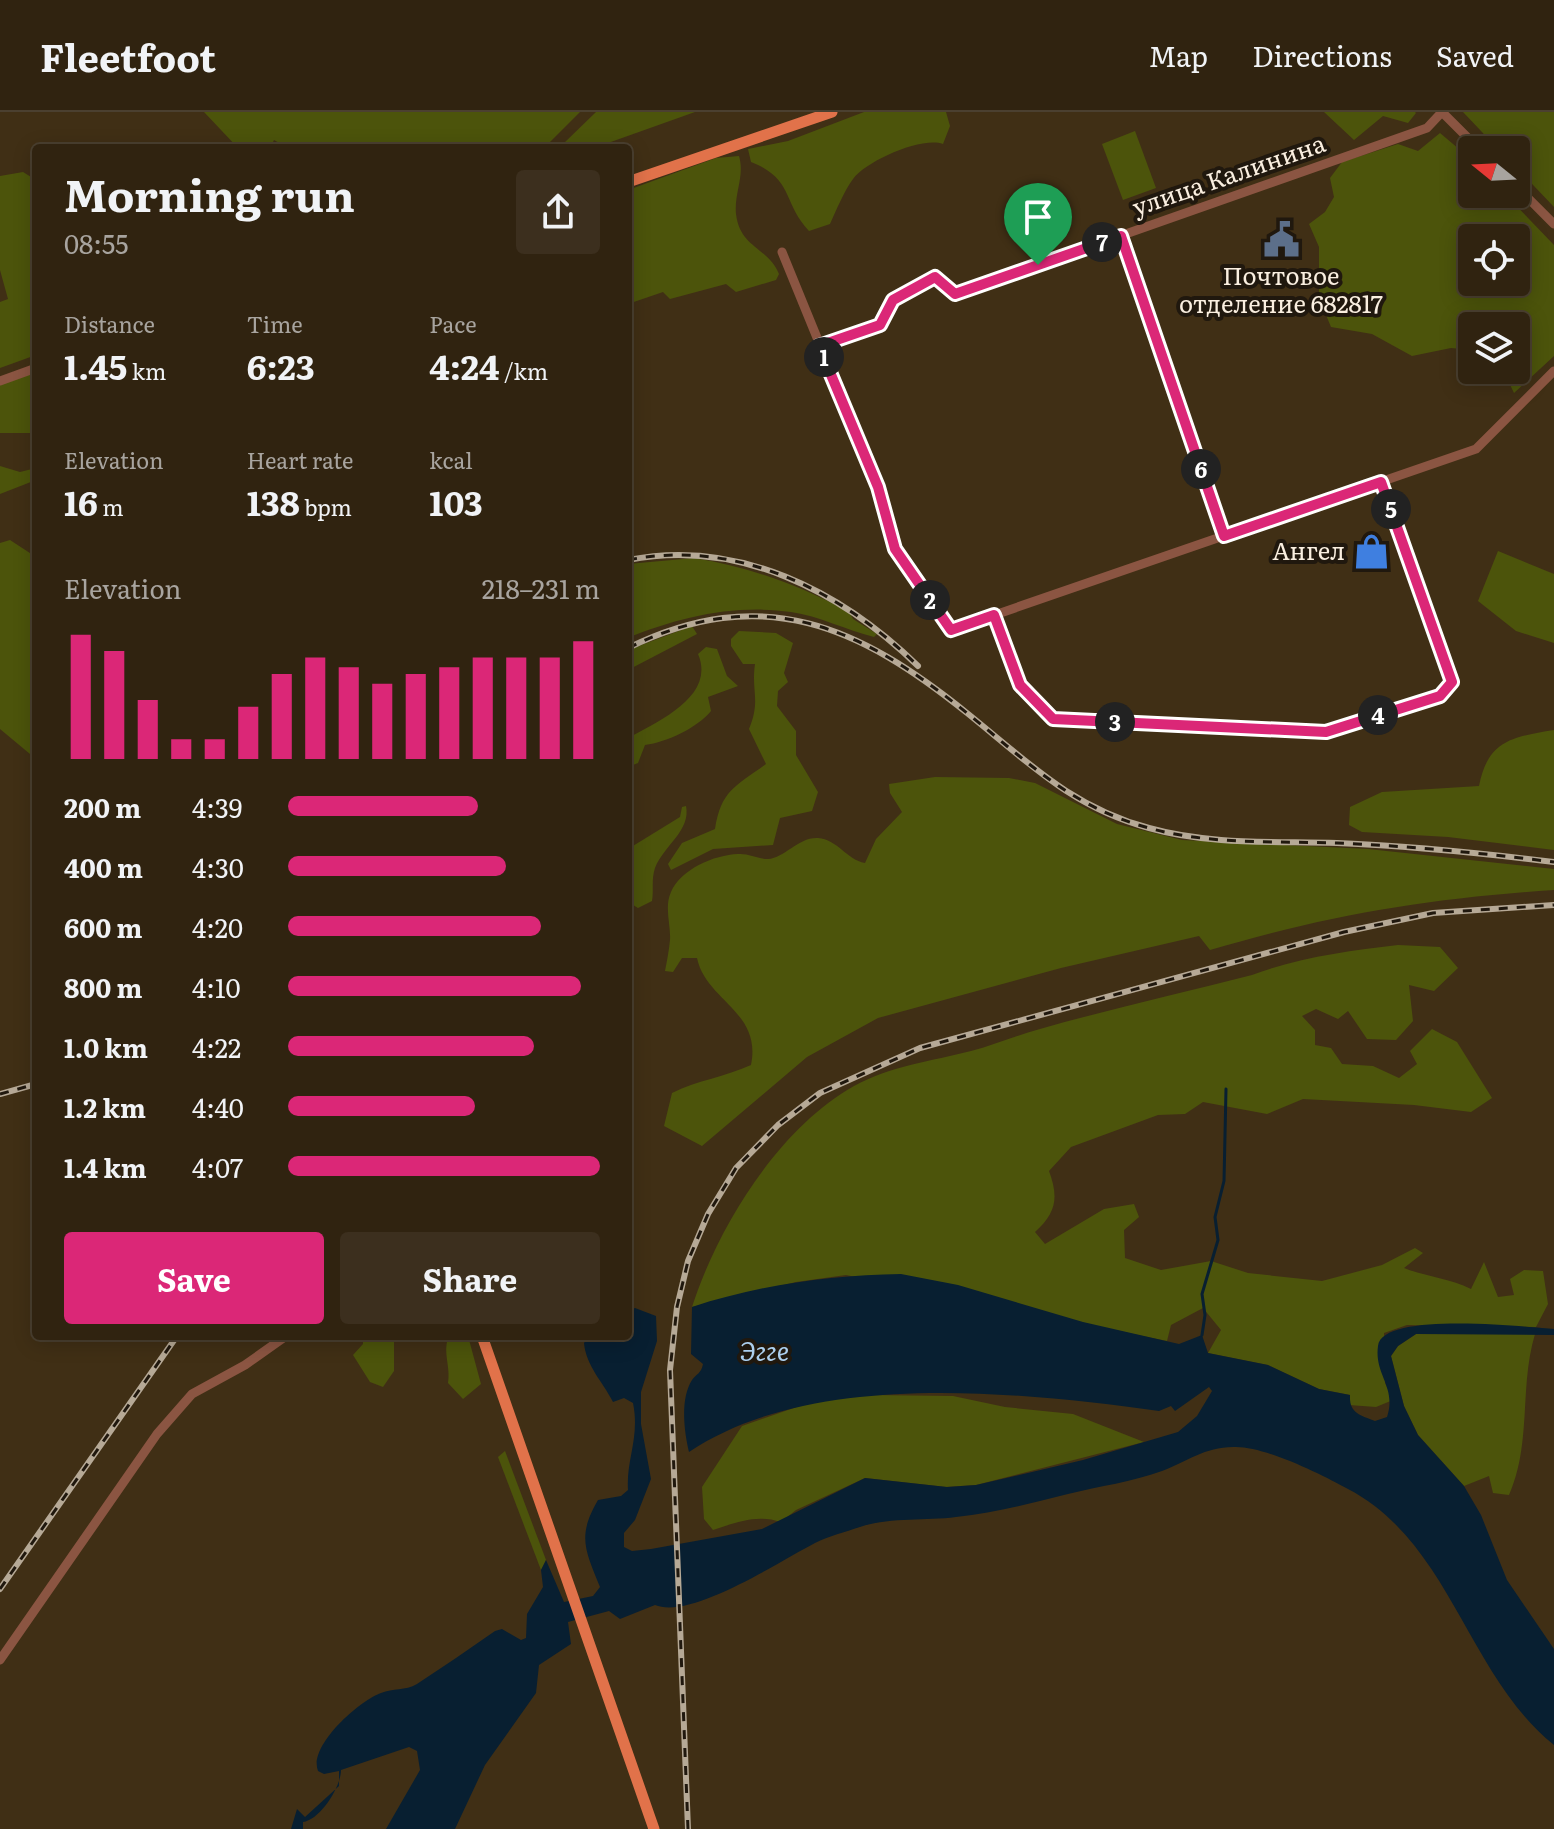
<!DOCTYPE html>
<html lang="en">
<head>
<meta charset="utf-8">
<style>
  body { margin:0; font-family:Literata,serif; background:#3c2f1e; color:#f1f3f6; height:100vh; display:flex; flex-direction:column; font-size:30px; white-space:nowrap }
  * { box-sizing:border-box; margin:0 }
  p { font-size:26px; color:#a8a49f }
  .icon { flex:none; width:44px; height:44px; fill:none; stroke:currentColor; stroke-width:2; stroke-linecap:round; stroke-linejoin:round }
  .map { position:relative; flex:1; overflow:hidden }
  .details { position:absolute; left:32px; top:32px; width:600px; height:1196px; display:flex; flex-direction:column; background:#302310; border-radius:8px; box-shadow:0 4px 20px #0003,0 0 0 2px #4b4030 }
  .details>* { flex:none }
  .needle { width:52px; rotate:288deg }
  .fabs { position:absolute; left:1458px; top:24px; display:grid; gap:16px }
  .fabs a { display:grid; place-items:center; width:72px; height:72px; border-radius:8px; background:#302310; box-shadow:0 4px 20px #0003,0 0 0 2px #4b4030; font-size:40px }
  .pin { position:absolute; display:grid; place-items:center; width:68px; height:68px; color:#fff; margin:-82px -34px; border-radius:50% 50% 50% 0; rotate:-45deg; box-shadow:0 0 8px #0007 }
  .pin .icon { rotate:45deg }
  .km { position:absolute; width:40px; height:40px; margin:-20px; border-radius:50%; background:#222; color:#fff; font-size:22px; line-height:40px; text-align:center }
  .round { display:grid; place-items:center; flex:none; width:84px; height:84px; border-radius:8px; background:#3c2f1e }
  .overview { display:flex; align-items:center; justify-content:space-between; height:136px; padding:0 32px }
  h1 { font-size:44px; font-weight:700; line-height:60px }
  .figures { display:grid; grid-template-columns:repeat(3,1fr); gap:12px; height:136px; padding:8px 32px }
  .figures div { display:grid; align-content:center }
  .figures b { font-size:34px; font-weight:700 }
  .figures small { font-size:22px; font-weight:400 }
  .figures p { font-size:22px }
  .chart { height:224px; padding:16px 32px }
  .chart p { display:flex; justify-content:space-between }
  .chart svg { width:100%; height:144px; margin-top:8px; stroke:#db2777; stroke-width:6 }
  .button { display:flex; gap:16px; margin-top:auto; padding:16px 32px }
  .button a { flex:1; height:92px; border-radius:8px; background:#db2777; color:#fff; font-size:32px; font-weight:700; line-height:92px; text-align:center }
  .button a+a { background:#3c2f1e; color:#f1f3f6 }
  ul { padding:0 32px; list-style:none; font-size:26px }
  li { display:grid; grid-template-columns:128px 96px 1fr; align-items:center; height:60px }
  li i { height:20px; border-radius:10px; background:#db2777 }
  header { display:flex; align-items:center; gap:48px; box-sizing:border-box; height:112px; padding:0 40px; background:#302310; border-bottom:2px solid #4b4030 }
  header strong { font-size:38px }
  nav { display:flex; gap:44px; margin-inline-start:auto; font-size:28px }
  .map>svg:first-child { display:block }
  .green { fill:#4c540b; fill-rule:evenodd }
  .water { fill:#081f31 }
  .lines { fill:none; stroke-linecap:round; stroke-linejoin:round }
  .stream { stroke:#081f31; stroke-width:3 }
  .minor { stroke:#8b5542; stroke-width:9 }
  .major { stroke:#e1724a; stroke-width:11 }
  .rail-casing { stroke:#b6a996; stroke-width:6 }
  .rail { stroke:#20180e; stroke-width:3; stroke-dasharray:9; stroke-linecap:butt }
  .route-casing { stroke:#fff; stroke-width:16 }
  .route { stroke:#db2777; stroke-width:10 }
  .labels { text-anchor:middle; stroke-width:8; stroke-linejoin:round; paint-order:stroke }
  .street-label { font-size:24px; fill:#faefe0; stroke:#20180e }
  .poi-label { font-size:24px; fill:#faefe0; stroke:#20180e }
  .water-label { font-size:26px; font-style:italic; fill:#accfee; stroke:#20180e }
</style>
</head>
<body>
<header>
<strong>Fleetfoot</strong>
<nav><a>Map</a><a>Directions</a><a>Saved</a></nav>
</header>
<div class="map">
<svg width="1554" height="1717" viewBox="0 0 1554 1717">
  <rect width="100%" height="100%" fill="#402f15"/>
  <!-- green -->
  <g class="green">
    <polygon points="204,0 580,0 544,36 288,36 274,28 270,36 238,36"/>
    <polygon points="596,0 695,0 594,36 564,36 563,32"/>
    <path d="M864,0h82l4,14 -7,18c-21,-8 -77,17 -90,35 -10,14 -16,30 -23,45l-21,7c-27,-29 -15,-52 -58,-69l-3,-13 40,-8z"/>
    <polygon points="1324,0 1415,0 1416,1 1408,11 1383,4 1354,28"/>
    <polygon points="1463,0 1554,0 1554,95 1516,55 1516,38 1499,38"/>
    <polygon points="1135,19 1156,76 1123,88 1102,32"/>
    <path d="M1440,21l32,27v34h33l49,51v111l-40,37 -11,-23h13v-44h-44v24l-21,-2 -39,8 -40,-22 -41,-7 -12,-29v-51l-10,-23 16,-12 9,-15 -4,-19 12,-16 56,-18 20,7zM1472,126h44v44h-44z"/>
    <path d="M739,44c6,20 -5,37 -3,58 4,34 32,33 43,60l-3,6 -40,12 -10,-8 -56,15 -7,-7 -35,12v-114l88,-32z"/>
    <polygon points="23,60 36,68 36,243 0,256 0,190 8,187 0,158 0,64"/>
    <polygon points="36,256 36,321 0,321 0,269"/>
    <polygon points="0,354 20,360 36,356 36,368 0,382"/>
    <polygon points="10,428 36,445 36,647 0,617 0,431"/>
    <polygon points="1498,439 1554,462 1554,531 1516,519 1478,489"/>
    <path d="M694,446c56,9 105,27 155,54l4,7 24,15 -3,3c-28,-7 -55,-21 -83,-25 -56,-8 -112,5 -163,26v-74z"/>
    <polygon points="692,514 697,522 628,558 628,538"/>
    <path d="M739,519l37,2 17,10 -9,30 4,9 -10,9 -1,15 19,25v24l22,37 -6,19 -32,7 -7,27 -60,4 -42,21 -3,-6 14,-21 33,-14c6,-39 21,-43 51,-65l-17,-35c12,-29 2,-37 6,-65h-12l-12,-18v-7z"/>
    <path d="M706,535l11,2 10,27 11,10 -30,11 3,14c-14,17 -44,31 -66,34l-7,18 -10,4v-29c31,-17 88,-42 70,-84z"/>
    <path d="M1554,618v120l-106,-13 -86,-5 -13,-7 1,-18 32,-15 97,-6c9,-46 33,-49 75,-56z"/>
    <path d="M935,665l74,1 26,5 82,41 65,16 186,9 186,20v21c-123,8 -226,25 -344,60l-11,-14 -138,32 -183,50 -71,39 -105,89 -38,-20 8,-33c26,-13 53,-16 79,-28 11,-54 -45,-64 -54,-107h-15l-9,14 -8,-1c2,-10 4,-21 5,-31 1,-15 -6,-33 1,-48 10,-23 43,-37 67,-38 10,-1 20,5 30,5 17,-1 30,-22 50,-21 19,1 29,22 47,25l11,-24 26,-27 -12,-19 -1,-9z"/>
    <path d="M686,694c5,25 -22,39 -31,62 -4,12 -1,22 -3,33l-14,7 -10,-6v-53l52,-32 2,-10z"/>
    <path d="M1398,833l42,2 18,21 -24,23 -25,-6 4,36 -17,19 -29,-1 -19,-28 -10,8 -22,-10 -14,7 13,14v15l16,3 11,16 31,2 26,12 18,-14 -7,-13 22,-22 25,13 35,56 -21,14 -57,-7 -111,-6 -36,15 -64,-12 -18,12 -27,1 -87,32 -22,24c10,27 7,42 -14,61l10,12 59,-35 30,-5 5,13 -15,13 1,28 36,12 50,-9 37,12 74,8 60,-16 33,-17 8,5 -19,15c23,9 45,10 67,21l13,-27 14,35 16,-2 -4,-16 14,-9 19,1 5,33 -12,23 -129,-2 -23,8 1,50 8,17 -17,7 -27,-2 1,-10 -31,-6 -51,-24 -60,-12 13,-23 -18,-22 -32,17 -4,16 -321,-66 -50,7 -104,25c26,-81 87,-179 162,-221 36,-20 78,-25 117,-35 23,-6 46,-16 69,-22 70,-20 142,-36 212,-54 48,-18 96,-24 146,-30z"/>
    <path d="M1416,1222h119c-16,53 -3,109 -26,161l-16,-2 -4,-17 -25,10 -46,-51 -14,-29 -13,-50 7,-10z"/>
    <polygon points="363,1224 394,1224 394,1259 383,1275 370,1270 353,1243 363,1232"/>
    <path d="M449,1224h19l13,48 -18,15 -15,-16c3,-16 -6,-32 1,-47z"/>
    <path d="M869,1283l84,1 52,11 68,7 71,28 -168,43 -30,2 -81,-9 -69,32 -15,12c-24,-8 -44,0 -68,8l-9,-11 -2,-32 40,-61 69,-24z"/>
    <polygon points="505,1339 546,1448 541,1458 498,1345"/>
  </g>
  <!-- water -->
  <path class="water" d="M901,1162l57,11 125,37 96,22 23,-9 6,18 60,12 51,24 31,6c-1,18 10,20 25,26l12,-4c10,-30 -13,-42 -9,-71 4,-35 147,-19 176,-17v6l-138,-1 -18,12 -7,10 13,50 14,29 46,51 17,29 26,65 47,69v96c-87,-70 -103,-202 -206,-256 -27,-15 -82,-42 -112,-42 -30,-1 -48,14 -74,24 -30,11 -62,15 -94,23 -37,9 -73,19 -112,23 -31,4 -66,0 -96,10 -15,5 -31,9 -45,16 -35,18 -124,77 -160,62l-35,14 -11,-8 -41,11 3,22 -32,21 -3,28 -51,72 -30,64h-69l34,-59 -3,-19 -8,-4 -68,23c0,17 -21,50 -38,52v7h-12l6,-20 8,8 34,-31v-15l-15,3 -6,-3c-10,-25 41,-70 63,-78 12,-5 24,-2 36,-9 26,-17 52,-35 78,-53l7,-2 19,11 5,-2 1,-24 16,-27 -2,-17 5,-10 18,42 29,-6 7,-9c-15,-37 -23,-51 -2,-87l23,-4 7,-6c-2,-31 12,-52 5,-87l-9,-5 -11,4c-10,-20 -27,-36 -29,-59l5,-7h39v-25l7,-3 21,8 1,25 -16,51v32l10,55 -16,41 -11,13v14l8,4 19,-2 111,-20 103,-51 82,9 29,-2 107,-25 95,-28 19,-16 15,-25 -3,-4 -34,24 -4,-5 -12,5c-141,-19 -347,-42 -470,41 -5,-21 -9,-53 3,-72 5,-7 9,-6 11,-16l-12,-10 1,-47c67,-22 138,-32 209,-33z"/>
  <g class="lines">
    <!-- stream -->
    <polyline class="stream" points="1202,1223 1205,1203 1202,1182 1218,1128 1215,1105 1224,1069 1226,977"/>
    <!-- minor -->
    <g class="minor">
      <polyline points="1442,0 1480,38"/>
      <polyline points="1516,74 1554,112"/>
      <polyline points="1121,124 1224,424"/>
      <polyline points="782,140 878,375 895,437 951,518 1476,337 1554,259"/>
      <polyline points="819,234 880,213 893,188 935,165 955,182 1427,16 1442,0"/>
      <polyline points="0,269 36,256"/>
      <polyline points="994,503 1020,573 1053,607 1326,620 1440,584 1452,570 1381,370"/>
      <polyline points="0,1548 157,1322 192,1282 245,1253 286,1224"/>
    </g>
    <!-- major -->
    <g class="major">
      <polyline points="628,70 832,0"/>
      <polyline points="482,1224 654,1717"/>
    </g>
    <defs>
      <g id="rail">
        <path d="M628,448c110,-22 213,31 290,106"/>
        <path d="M628,536c135,-66 231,-22 339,65 61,49 104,94 182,115 60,17 126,13 188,15 73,3 144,10 217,19"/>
        <polyline points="0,982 36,972"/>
        <polyline points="0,1477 177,1224"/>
        <polyline points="688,1717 670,1258 677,1195 688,1149 708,1102 736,1056 778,1013 820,981 920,936 1344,820 1433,801 1554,793"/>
      </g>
    </defs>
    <!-- rail casing -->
    <use href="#rail" class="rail-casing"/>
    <!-- rail -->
    <use href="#rail" class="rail"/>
  </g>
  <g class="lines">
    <defs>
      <polygon id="route" points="1121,124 1224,424 1381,370 1452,570 1440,584 1326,620 1053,607 1020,573 994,503 951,518 895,437 878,375 819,234 880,213 893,188 935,165 955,182"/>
    </defs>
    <!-- route casing -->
    <use href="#route" class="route-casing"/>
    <!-- route -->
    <use href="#route" class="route"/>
  </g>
  <!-- icons -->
  <defs>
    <symbol id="civic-bare" viewBox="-9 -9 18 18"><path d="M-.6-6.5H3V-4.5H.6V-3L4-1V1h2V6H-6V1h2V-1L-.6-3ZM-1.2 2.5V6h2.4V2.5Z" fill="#5c6f8a" stroke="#20180e" stroke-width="2.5" paint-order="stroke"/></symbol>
    <symbol id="shop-bare" viewBox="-9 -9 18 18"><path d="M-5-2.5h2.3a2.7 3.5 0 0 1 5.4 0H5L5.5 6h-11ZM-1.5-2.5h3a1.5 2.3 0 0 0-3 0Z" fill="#3f7fe0" stroke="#20180e" stroke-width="2.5" paint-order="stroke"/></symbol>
  </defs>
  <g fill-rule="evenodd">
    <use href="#civic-bare" x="1256" y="102" width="51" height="51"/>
    <use href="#shop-bare" x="1346" y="414" width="51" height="51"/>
  </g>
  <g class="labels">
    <!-- street labels -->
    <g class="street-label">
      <text transform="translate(1229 64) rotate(-19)" y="8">улица Калинина</text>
    </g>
    <!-- poi labels -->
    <g class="poi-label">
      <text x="1281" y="173">Почтовое<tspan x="1281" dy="28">отделение 682817</tspan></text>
      <text x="1345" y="448" text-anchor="end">Ангел</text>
    </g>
    <!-- water labels -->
    <g class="water-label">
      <text x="764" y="1249">Эгге</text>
    </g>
  </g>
</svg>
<div class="fabs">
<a><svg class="needle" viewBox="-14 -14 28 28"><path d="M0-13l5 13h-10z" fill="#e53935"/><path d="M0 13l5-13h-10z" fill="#a8a49f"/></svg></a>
<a><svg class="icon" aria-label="locate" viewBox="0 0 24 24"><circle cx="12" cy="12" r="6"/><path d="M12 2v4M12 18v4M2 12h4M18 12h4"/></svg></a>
<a><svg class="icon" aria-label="layers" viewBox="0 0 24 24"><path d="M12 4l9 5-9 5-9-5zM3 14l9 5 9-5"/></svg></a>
</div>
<div class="pin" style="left:1038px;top:153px;background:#1e9e55"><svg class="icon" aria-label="arrive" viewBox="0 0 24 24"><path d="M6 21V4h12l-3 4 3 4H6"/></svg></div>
<b class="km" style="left:824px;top:245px">1</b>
<b class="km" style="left:930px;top:488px">2</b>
<b class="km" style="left:1115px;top:610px">3</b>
<b class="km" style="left:1378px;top:603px">4</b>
<b class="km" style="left:1391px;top:397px">5</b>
<b class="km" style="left:1201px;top:357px">6</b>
<b class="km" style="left:1102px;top:130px">7</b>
<section class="details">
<div class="overview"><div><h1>Morning run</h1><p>08:55</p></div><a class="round"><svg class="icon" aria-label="share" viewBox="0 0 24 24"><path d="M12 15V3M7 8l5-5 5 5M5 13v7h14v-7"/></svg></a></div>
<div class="figures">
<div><p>Distance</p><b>1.45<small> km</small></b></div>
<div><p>Time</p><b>6:23</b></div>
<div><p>Pace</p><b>4:24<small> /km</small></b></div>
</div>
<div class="figures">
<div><p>Elevation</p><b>16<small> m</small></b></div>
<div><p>Heart rate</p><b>138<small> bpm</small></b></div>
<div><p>kcal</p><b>103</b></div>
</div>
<div class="chart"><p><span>Elevation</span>218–231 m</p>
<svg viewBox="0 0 160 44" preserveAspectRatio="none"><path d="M5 44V6M15 44V11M25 44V26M35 44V38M45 44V38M55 44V28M65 44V18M75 44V13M85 44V16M95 44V21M105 44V18M115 44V16M125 44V13M135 44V13M145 44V13M155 44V8"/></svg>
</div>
<ul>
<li><b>200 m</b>4:39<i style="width:61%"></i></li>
<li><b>400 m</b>4:30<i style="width:70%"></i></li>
<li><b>600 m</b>4:20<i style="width:81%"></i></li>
<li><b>800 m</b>4:10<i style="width:94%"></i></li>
<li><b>1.0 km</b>4:22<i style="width:79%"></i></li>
<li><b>1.2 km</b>4:40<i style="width:60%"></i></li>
<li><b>1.4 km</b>4:07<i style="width:100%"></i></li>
</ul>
<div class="button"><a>Save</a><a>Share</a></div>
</section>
</div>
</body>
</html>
